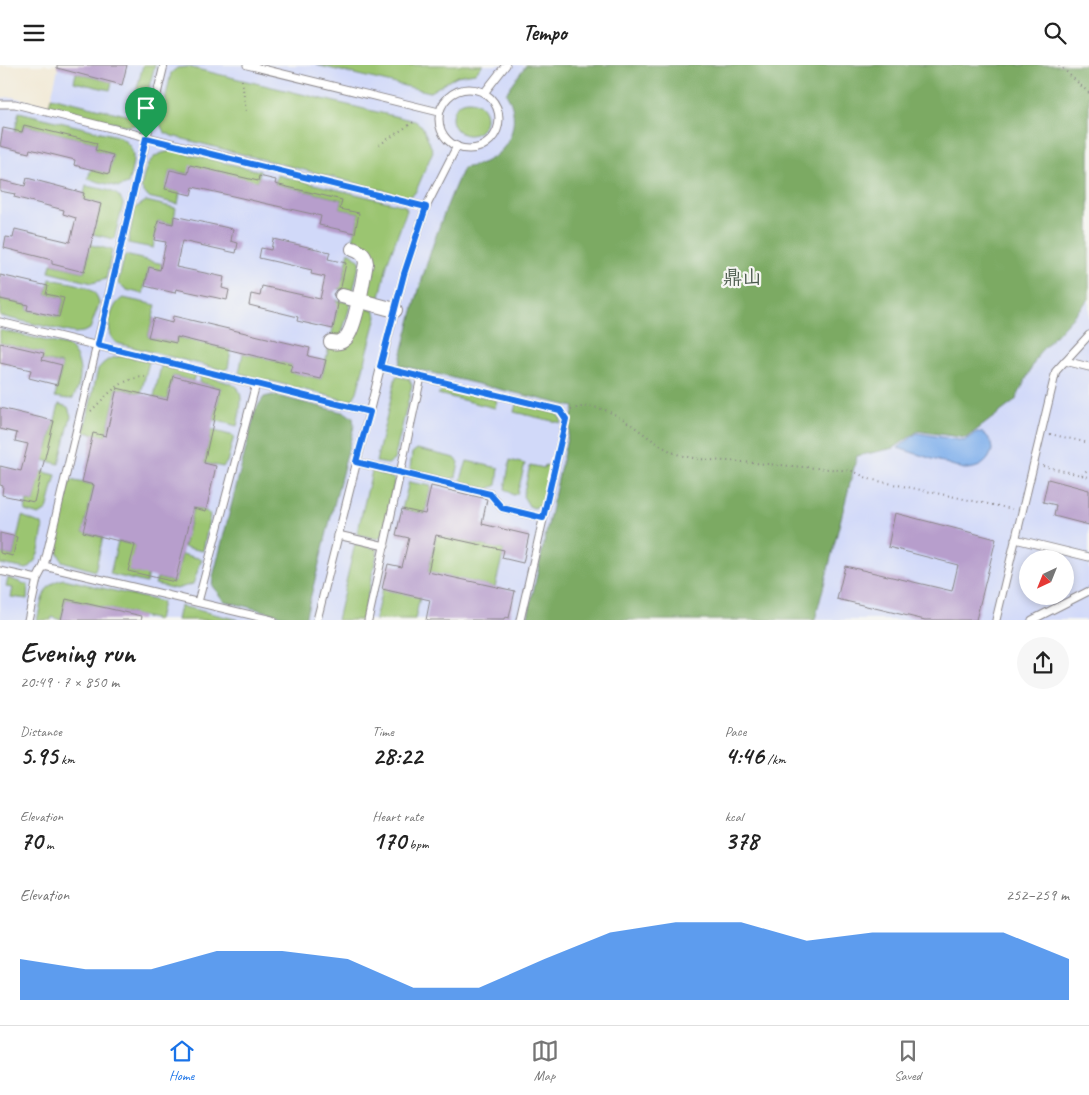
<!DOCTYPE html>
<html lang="en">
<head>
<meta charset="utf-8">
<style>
  body { margin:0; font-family:Caveat,"LXGW WenKai TC",sans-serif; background:#f6f6f6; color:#222; height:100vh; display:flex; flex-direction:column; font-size:19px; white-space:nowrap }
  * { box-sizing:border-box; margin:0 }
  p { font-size:16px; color:#767676 }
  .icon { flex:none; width:28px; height:28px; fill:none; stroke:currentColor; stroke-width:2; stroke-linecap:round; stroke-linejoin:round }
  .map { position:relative; height:555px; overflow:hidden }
  .side { display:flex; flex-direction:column; background:#fff; flex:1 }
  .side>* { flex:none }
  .needle { width:32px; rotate:223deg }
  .tools { position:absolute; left:1019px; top:485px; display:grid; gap:10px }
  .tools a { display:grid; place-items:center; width:55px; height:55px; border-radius:50%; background:#fff; box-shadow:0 2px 8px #0003; font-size:25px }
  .pin { position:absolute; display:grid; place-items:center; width:42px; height:42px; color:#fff; margin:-51px -21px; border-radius:50% 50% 50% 0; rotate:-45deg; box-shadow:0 0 5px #0007 }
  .pin .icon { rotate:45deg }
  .round { display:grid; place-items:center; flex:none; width:52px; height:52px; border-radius:26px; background:#f6f6f6 }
  .overview { display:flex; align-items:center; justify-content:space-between; height:85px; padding:0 20px }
  h1 { font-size:28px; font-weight:700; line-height:38px }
  .stats { display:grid; grid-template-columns:repeat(3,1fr); gap:8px; height:85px; padding:5px 20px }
  .stats div { display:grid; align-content:center }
  .stats b { font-size:25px; font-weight:700 }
  .stats small { font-size:14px; font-weight:400 }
  .stats p { font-size:14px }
  .chart { height:140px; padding:10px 20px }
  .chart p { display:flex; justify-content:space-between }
  .chart svg { width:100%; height:90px; margin-top:5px; fill:#1a73e8; opacity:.7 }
  header { display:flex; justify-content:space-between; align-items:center; height:65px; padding:0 20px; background:#fff; font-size:22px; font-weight:700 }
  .tab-bar { display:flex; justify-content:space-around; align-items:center; height:70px; border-top:1px solid #e0e0e0; background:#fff; font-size:14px; color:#767676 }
  .tab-bar a { display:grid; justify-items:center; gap:2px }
  .tab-bar .active { color:#1a73e8 }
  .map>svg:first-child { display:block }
  .built { fill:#d1d9f9; fill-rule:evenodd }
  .green { fill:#9bc571; stroke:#5e7456 }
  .forest { fill:#7caa63; stroke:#4f664f }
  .water { fill:#82b1ec; stroke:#526a94 }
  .building { fill:#b79ecc }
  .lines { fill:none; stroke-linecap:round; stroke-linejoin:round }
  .lane-casing { stroke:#8a8689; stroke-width:9 }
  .street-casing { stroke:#8a8689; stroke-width:16 }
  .path { stroke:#8a8689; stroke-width:2; stroke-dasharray:1 4; stroke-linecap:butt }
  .lane { stroke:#fff; stroke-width:7 }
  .street { stroke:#fff; stroke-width:14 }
  .route-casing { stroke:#fff; stroke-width:10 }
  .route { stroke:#1a73e8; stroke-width:6 }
  .labels { text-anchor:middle; stroke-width:4.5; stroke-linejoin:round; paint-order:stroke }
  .park-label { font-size:20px; fill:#4c5b4e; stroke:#f6f6f2 }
</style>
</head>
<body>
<header><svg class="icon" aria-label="menu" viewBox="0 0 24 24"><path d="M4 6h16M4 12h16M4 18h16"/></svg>Tempo<svg class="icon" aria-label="search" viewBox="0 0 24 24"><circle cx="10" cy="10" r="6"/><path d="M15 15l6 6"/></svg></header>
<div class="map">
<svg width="1089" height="555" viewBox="0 0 1089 555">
  <rect width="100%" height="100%" fill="#f6f6f2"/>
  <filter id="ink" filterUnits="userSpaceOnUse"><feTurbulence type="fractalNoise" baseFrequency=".02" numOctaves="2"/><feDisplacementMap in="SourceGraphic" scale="10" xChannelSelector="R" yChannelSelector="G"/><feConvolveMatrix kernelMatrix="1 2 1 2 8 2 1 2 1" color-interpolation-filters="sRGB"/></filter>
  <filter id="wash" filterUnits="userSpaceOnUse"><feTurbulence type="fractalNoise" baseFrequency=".0096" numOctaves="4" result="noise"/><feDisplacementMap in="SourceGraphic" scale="20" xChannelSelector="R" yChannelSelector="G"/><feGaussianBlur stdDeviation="1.12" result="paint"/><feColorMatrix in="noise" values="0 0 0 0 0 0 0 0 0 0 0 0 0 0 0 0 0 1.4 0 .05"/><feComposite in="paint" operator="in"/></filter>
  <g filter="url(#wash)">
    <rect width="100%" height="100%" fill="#f2ead7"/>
    <!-- built -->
    <path class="built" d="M59,0h1030v555h-1089v-522l12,-1 37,9zM1028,494h37v37h-37z"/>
    <!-- green -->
    <g class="green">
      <polygon points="143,0 155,0 140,54 135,60 127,61 49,41 51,32 130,51"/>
      <polygon points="316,0 483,0 475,8 457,11 430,27"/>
      <polygon points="188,2 415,56 422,61 433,86 416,126 413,130 406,131 172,71 164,67 160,59 171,8 177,3"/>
      <polygon points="76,8 112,17 110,25 74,17"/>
      <circle cx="469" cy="53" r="17"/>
      <path d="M19,47l98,24c23,11 16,27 11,48l-9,3 -31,-8 3,-10 18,4 4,-18 -18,-5 2,-7 -73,-18 -2,7 -7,-1z"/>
      <path d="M174,86l86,20 -2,10 -70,-7 -18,-4 -4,19 14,3 -2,12 -30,-7 -7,-9c5,-22 7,-35 33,-37z"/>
      <polygon points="277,110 405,141 407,145 388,196 380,232 374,235 366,228 374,192 364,179 353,175 359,148 340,144 342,135 275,119"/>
      <path d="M86,121c13,3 34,3 37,18l-9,35 -31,-7 13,-9 5,-19 -18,-5z"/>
      <polygon points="146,136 176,143 173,159 158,156 153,183 128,178 135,143"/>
      <polygon points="80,177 112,185 106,214 92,218 49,207 51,199 84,207 89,188 78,185"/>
      <polygon points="349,186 360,196 353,227 334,223 343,215"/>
      <polygon points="125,190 167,200 166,206 149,203 143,229 127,225 118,218"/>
      <path d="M50,214c16,4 48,4 49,25l-9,25 -7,3 -9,1 -74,-17v-17l28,6 -1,5 32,7 5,-19 -18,-4z"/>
      <path d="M123,233l33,7 -8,32 28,6 1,-6 54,13 -3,18 -4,2 -108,-27c-12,-9 -6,-39 7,-45z"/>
      <polygon points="331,234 351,238 341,271 331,273 337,244 329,242"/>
      <polygon points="365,243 374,245 377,251 357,327 353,334 345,335 239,308 243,288 292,300 291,307 321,314 329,282 342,282 361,245"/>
      <path d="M0,265l68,16c15,13 15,35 5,52l-4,1 -14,-2 7,-33 -20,-4 1,-7 -43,-10z"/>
      <path d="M124,291l25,6 -8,31 -24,-5 -11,48 -22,-4 14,-63c8,-10 14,-12 26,-13z"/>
      <polygon points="161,301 195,309 193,316 173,311 167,335 154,332"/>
      <path d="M200,310c40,11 47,7 37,51l-23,-6 7,-32 -22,-6z"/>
      <polygon points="396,311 409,314 412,320 394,395 388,399 376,397"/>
      <polygon points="444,323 497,335 495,343 438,329"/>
      <polygon points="59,339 68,342 71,351 59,399 35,393 48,383"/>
      <polygon points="516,339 557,349 561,354 561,358 514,347"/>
      <polygon points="211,365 234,371 227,397 223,402 204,398"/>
      <polygon points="417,384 455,393 459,397 456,412 450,414 410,404 412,388"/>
      <polygon points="510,395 525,399 517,429 513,430 505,424"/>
      <polygon points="467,396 499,403 497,420 488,424 463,417 461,414"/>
      <polygon points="530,400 544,403 545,400 550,401 542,439 534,443 529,441 523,431"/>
      <polygon points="32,404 56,410 47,445 39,450 25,446 27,436 34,437 38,420"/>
      <polygon points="372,406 395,414 383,470 378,474 357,469"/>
      <polygon points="70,415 94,420 83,467 103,472 95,506 62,496 55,482"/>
      <polygon points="409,417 431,421 425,449 402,444"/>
      <polygon points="193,443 206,446 210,450 203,486 184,482"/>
      <path d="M22,451l20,8 1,5c-3,14 -3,32 -16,40l-27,-5v-11l13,3z"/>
      <polygon points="436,470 504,485 495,522 428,507"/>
      <polygon points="118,476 135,480 129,506 148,510 146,518 110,509"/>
      <polygon points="355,479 378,484 362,555 337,555"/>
      <polygon points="182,489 202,494 193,519 176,524 155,519 157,513 175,517"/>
      <polygon points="8,513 28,520 27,534 11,532 13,523 6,522"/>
      <path d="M64,514l98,23 -4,18 -92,-21 -5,21 -9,-3 -1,3h-14c5,-18 5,-37 27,-41z"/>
      <polygon points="382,524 420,532 415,555 375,555"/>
      <polygon points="180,541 239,555 177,555"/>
    </g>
    <!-- forest -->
    <g class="forest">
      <path d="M526,0h563v234l-50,54 -24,48 -49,37 -48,-7 -24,17 -37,8 -42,164h-288l47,-213 -175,-42c17,-68 35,-134 64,-197 10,-2 19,-4 27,-9 24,-13 30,-44 16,-66z"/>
      <polygon points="273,330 346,348 353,353 354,361 306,550 304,554 300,555 224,536 212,521 213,512 256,344 264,332"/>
    </g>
    <!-- water -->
    <path class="water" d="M977,367c11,0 14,9 15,18 -4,14 -14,19 -28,19l-66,-21 19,-15 47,8z"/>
    <g id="blocks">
      <!-- building -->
      <g class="building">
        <polygon points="57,0 127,0 122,20 57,3"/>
        <polygon points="24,60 97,78 95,85 113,90 109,109 74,100 75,95 30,84 29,88 0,81 3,63 22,67"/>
        <polygon points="190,100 258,116 259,111 276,115 275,119 342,135 340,144 359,148 355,168 319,160 321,151 193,122 191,130 165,124 170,105 188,109"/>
        <polygon points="27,113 84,128 83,134 101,139 84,207 52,199 52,195 4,183 6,172 13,173 15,164 70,177 76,153 63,149 64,145 14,132 15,129 0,126 0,115 25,121"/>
        <polygon points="174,151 233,164 231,176 238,178 236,188 182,176 176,202 224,212 222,223 229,225 227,235 176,224 175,228 145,221 149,202 160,205 166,177 154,175 158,156 173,159"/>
        <polygon points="273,174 330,187 328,194 346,198 341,222 336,225 333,229 338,239 333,264 297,256 298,252 249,240 251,229 260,231 262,221 320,234 325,212 311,209 312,205 259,193 261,183 271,185"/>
        <polygon points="0,210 48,221 46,229 64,233 59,252 27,245 28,240 0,234"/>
        <polygon points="173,251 310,283 308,291 326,295 321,314 290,307 292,300 177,272 176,278 148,272 153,253 172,258"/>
        <polygon points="0,278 44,288 42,295 62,300 57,320 29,313 31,305 0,298"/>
        <polygon points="173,311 221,323 204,398 216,401 206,446 193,443 175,517 128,506 135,480 83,467 94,420 82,417 93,368 106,371 117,323 167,335"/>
        <polygon points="0,343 54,356 34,437 2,430 3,421 0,420 0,401 21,406 28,379 15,376 17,368 0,364"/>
        <polygon points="1048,414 1089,425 1089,460 1054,451 1056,440 1043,437"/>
        <polygon points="431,421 487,434 482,459 529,470 523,498 502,493 504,485 436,470 428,507 515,526 509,553 505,552 504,555 426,555 430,535 382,524 388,499 402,502 409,473 396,470 402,444 425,449"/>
        <polygon points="895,448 996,474 976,555 925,555 837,534 845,501 952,526 958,500 888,482"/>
        <polygon points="0,468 17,472 13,491 0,488"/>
        <polygon points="66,534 142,551 141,555 61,555"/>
      </g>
    </g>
  </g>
  <g filter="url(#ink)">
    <use href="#blocks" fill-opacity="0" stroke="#8a8689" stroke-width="1"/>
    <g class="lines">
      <defs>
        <g id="lane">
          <polyline points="247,0 439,47"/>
          <circle cx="469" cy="54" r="30"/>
          <polyline points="484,28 506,0"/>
          <polyline points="0,39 15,39 426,142"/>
          <polyline points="0,257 370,347"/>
          <polyline points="1065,296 1089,302"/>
          <polyline points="380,302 421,312"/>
          <polyline points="356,397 490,429 502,443 543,453"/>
          <polyline points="338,470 385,481"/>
          <polyline points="1015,474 1089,492"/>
          <polyline points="44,501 272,555"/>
          <polyline points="0,506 37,514"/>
          <polyline points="198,537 256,319"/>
          <polyline points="28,555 37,514 44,501 164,0"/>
          <polyline points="317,555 404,209 426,142 457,81"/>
          <polyline points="368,555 421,312 560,345 566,354 520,555"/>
          <polyline points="996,555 1056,306 1089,270"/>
          <polyline points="1032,555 1089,526"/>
        </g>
        <g id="street">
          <polyline points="342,231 395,245"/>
          <path d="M331,277c6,1 10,1 15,-4 10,-11 17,-59 20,-75 -1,-8 -5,-11 -13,-14"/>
        </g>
      </defs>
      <!-- lane casing -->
      <use href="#lane" class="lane-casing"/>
      <!-- street casing -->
      <use href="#street" class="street-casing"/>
      <!-- path -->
      <g class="path">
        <polyline points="1059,0 1089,28"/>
        <polyline points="242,15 246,47"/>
        <polyline points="379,80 415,56"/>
        <path d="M571,345c39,-16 72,31 106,44 20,7 44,6 65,8 37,3 74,6 111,9l16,8 143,30"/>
        <path d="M91,346c15,-15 31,-34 54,-34"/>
        <polyline points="1050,369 1089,378"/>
        <polyline points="1043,401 1089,412"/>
        <polyline points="1082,410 1089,403"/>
      </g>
      <!-- lane -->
      <use href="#lane" class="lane"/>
      <!-- street -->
      <use href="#street" class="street"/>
    </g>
  </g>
  <g class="lines" filter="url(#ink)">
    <defs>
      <polygon id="route" points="146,73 426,142 404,209 380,302 560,345 566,354 543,453 502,443 490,429 356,397 370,347 98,280"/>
    </defs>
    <!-- route casing -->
    <use href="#route" class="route-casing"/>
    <!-- route -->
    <use href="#route" class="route"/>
  </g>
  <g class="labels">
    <!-- park labels -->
    <g class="park-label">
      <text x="742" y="219">鼎山</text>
    </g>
  </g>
</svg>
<div class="tools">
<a><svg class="needle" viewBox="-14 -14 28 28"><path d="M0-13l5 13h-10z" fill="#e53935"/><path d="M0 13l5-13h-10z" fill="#767676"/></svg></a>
</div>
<div class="pin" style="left:146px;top:73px;background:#1e9e55"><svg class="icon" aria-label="arrive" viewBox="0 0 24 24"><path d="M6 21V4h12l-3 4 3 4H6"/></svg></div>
</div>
<section class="side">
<div class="overview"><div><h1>Evening run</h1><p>20:49 · 7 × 850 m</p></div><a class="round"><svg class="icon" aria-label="share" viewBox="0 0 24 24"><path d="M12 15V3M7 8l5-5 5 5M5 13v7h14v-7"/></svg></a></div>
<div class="stats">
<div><p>Distance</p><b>5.95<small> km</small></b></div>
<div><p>Time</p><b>28:22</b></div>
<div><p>Pace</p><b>4:46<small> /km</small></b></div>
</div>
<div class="stats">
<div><p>Elevation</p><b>70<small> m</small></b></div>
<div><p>Heart rate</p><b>170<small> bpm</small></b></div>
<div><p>kcal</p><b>378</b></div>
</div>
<div class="chart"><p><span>Elevation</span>252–259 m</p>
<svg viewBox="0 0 160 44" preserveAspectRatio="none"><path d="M0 44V24L10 29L20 29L30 20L40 20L50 24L60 38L70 38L80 24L90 11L100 6L110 6L120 15L130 11L140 11L150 11L160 24V44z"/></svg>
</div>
</section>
<nav class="tab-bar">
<a class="active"><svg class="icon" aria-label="home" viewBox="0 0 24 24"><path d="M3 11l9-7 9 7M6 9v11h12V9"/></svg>Home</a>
<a><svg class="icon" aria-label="map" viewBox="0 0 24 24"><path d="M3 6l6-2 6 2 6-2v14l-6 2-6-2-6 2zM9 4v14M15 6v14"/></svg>Map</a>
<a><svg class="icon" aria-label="saved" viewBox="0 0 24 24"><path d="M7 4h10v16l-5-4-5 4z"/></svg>Saved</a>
</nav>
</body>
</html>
